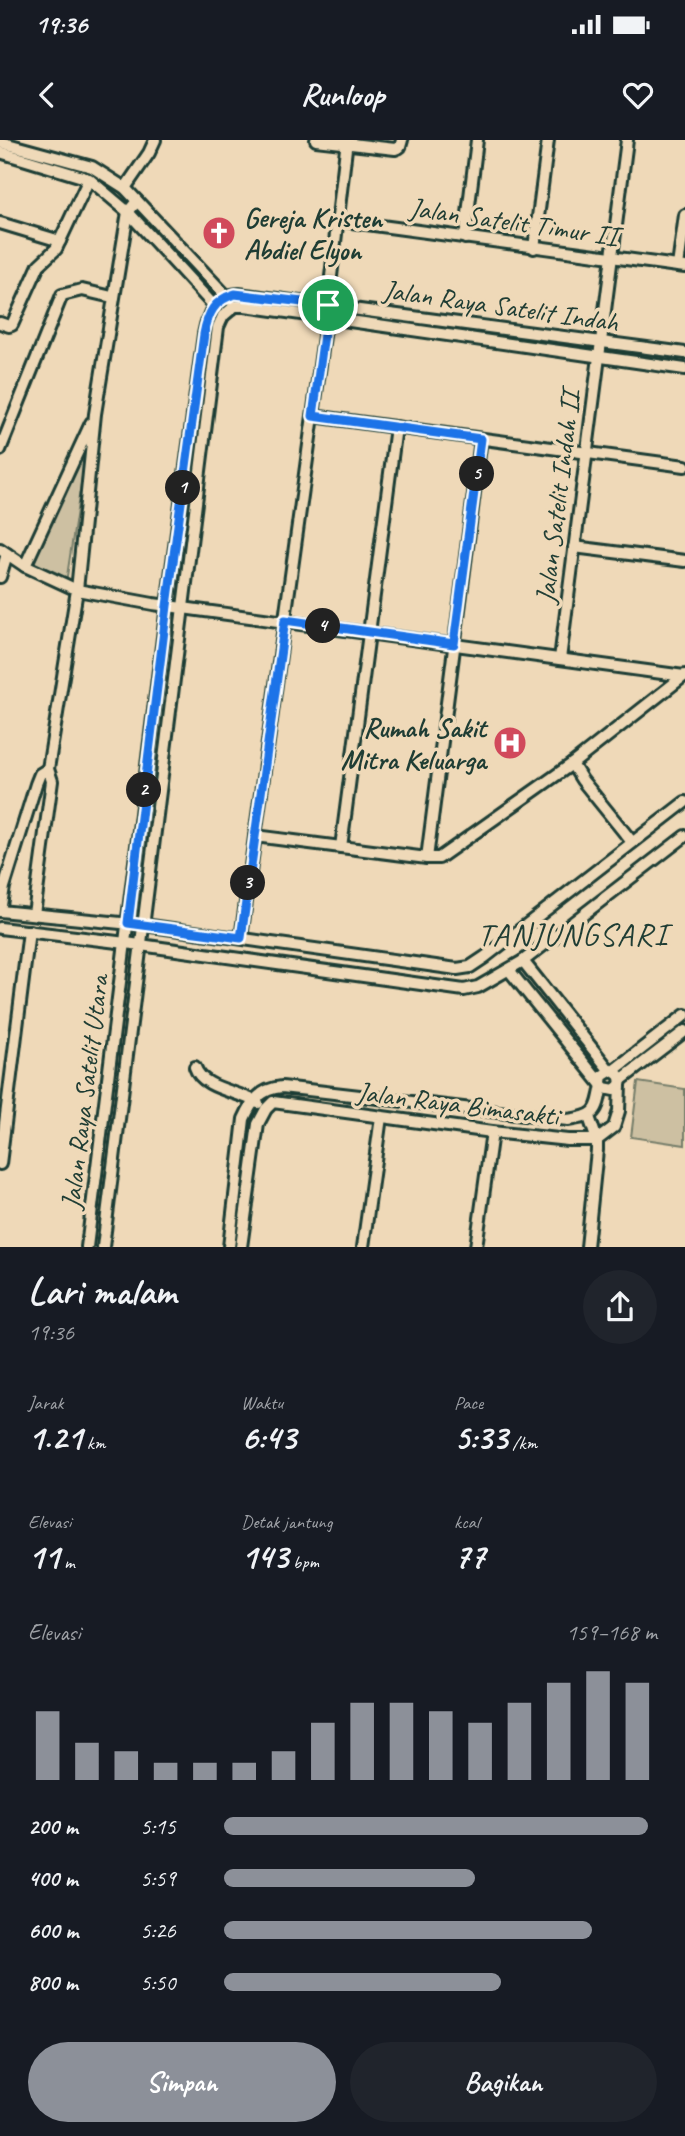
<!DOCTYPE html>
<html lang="id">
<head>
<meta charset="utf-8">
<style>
  body { margin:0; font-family:Caveat,sans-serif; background:#20242c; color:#f1f3f6; height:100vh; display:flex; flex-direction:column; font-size:26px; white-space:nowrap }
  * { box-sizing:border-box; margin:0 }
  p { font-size:23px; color:#9ea1a6 }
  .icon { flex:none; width:38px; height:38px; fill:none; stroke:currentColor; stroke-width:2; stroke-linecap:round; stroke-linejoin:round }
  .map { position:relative; height:1107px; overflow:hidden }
  .details { display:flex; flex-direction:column; background:#171b24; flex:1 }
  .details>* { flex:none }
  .pin { position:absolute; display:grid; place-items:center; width:60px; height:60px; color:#fff; margin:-30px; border:4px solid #fff; border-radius:50%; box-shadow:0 2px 7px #0007 }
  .km { position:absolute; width:35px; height:35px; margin:-18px; border-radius:50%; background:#222; color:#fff; font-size:19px; line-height:35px; text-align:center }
  .round { display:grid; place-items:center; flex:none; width:74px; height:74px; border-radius:37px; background:#20242c }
  .overview { display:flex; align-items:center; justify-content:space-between; height:119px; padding:0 28px }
  h1 { font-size:38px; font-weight:700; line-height:52px }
  .stats { display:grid; grid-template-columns:repeat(3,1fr); gap:10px; height:119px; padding:7px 28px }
  .stats div { display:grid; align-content:center }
  .stats b { font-size:35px; font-weight:700 }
  .stats small { font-size:19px; font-weight:400 }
  .stats p { font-size:19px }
  .chart { height:196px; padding:14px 28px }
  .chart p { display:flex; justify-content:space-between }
  .chart svg { width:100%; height:126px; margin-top:7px; stroke:#8c9099; stroke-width:6 }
  .cta { display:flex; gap:14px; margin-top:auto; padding:14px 28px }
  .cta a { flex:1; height:80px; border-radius:42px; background:#8c9099; color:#fff; font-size:28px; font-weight:700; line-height:80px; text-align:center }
  .cta a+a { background:#20242c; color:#f1f3f6 }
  ul { padding:0 28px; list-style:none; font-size:23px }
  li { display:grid; grid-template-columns:112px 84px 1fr; align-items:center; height:52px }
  li i { height:18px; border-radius:9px; background:#8c9099 }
  .status { display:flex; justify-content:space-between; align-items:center; height:49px; padding:0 35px; background:#171b24; direction:ltr }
  .status svg { height:19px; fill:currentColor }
  header { display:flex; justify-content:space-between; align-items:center; height:91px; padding:0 28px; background:#171b24; font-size:32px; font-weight:700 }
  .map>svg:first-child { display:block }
  .green { fill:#cdc0a2; stroke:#767e6b; stroke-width:2 }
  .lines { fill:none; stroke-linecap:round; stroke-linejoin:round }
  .minor-casing { stroke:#1f3d34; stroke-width:16 }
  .minor { stroke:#efd9b8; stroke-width:10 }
  .route-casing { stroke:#fff; stroke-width:14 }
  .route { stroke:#1a73e8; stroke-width:9 }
  .labels { text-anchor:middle; stroke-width:7; stroke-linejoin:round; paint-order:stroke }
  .poi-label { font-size:28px; font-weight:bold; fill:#1f3d34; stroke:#efd9b8; text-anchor:start }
  .street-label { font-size:28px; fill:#1f3d34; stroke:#efd9b8 }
  .quarter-label { font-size:32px; letter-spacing:2px; fill:#1f3d34; stroke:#efd9b8 }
</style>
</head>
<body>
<div class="status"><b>19:36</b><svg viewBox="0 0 49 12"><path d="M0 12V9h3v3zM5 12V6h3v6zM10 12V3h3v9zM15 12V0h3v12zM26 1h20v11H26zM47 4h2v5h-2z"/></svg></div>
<header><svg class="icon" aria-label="back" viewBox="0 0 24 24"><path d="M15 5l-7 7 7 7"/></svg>Runloop<svg class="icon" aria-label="heart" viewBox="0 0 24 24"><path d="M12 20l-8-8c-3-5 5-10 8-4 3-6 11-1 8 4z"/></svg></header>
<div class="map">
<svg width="685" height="1107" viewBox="0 0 685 1107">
  <rect width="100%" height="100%" fill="#efd9b8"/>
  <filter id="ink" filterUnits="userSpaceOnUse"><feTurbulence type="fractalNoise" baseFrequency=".0143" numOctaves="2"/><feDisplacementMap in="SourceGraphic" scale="14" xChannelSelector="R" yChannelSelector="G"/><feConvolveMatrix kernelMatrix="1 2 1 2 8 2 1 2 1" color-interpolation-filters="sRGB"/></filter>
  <g filter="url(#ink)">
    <!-- green -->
    <g class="green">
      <polygon points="88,297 66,443 30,425"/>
      <polygon points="638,942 685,949 685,1005 631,997"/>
    </g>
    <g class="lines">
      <defs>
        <g id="minor">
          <polyline points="316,0 395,9 400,7 402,0"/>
          <polyline points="0,2 92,27 125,48 230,160"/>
          <polyline points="0,12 89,39 128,72 216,168"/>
          <polyline points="125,48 149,13 155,0"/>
          <polyline points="337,80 685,127"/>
          <polyline points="0,83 60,101"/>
          <polyline points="465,98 477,0"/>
          <polyline points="534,108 548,0"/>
          <polyline points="678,126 685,75"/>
          <polyline points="223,176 235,166 245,166 685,229"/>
          <polyline points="0,183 9,186 12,185 39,125 56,109 89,39"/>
          <polyline points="313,276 685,326"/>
          <polyline points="0,310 62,155 82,150 112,157"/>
          <polyline points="574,407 685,421"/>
          <polyline points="0,409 25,426 77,450 153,464 684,536"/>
          <polyline points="25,426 91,283"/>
          <polyline points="0,437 7,414"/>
          <polyline points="560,519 627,0"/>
          <polyline points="572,624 582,640 632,702"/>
          <polyline points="255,696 427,718 439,718 572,624 685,535"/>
          <polyline points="341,707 396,287"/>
          <polyline points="427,718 481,299"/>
          <polyline points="0,771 151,786 457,829 470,827 485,817 685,662"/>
          <polyline points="0,771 4,747 36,644 40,634 48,629"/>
          <polyline points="34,774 52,641 48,629 77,450 95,274 128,72 137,61"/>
          <polyline points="0,788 126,803 464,850 478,847 523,821 685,696"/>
          <polyline points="241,798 324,196 347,0"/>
          <polyline points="523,821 610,931"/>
          <path d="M509,830l95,118 10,2 6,-5c2,-8 -2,-13 -10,-14l-8,5 -1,6"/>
          <path d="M195,927c7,22 44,24 63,36"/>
          <polyline points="613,931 685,875"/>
          <polyline points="621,940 685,891"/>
          <polyline points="0,1024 29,791"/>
          <path d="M87,1107l80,-642 37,-271c4,-21 11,-39 35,-40l446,59"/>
          <polyline points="103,1107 218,187 223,176"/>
          <path d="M229,1107l15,-128c8,-18 16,-30 38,-32l286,33c29,-4 29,-8 34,-35"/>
          <polyline points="241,1107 258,984 266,969 273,962 492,992 568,1000 597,1000 614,987 619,971 620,945"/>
          <polyline points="363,1107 381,977"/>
          <polyline points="476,1107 492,992"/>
          <polyline points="587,1107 597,1010 597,1000 589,977"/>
        </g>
      </defs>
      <!-- minor casing -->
      <use href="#minor" class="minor-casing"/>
      <!-- minor -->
      <use href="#minor" class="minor"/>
    </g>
  </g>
  <g class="lines" filter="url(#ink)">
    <defs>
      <path id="route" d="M235,154l93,11 -15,111 168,23 -27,205 -169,-24 -44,318 -113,-15 39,-317 37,-272c4,-21 10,-34 31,-40z"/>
    </defs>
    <!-- route casing -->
    <use href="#route" class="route-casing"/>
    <!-- route -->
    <use href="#route" class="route"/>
  </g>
  <!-- icons -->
  <defs>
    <symbol id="church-disc" viewBox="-11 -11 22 22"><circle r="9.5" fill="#d1495b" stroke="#efd9b8"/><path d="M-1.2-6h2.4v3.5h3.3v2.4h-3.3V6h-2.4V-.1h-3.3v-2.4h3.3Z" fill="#fff"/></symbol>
    <symbol id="hospital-disc" viewBox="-11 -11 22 22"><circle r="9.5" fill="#d1495b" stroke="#efd9b8"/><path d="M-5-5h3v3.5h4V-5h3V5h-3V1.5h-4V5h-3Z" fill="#fff"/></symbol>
  </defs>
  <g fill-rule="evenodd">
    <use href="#church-disc" x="200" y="74" width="38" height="38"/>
    <use href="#hospital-disc" x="491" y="584" width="38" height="38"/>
  </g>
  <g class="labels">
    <!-- poi labels -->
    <g class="poi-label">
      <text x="244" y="87">Gereja Kristen<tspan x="244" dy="32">Abdiel Elyon</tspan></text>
      <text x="486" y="597" text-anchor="end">Rumah Sakit<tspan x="486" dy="32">Mitra Keluarga</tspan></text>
    </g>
    <!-- street labels -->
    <g class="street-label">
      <text transform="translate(514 81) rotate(8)" y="10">Jalan Satelit Timur II</text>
      <text transform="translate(501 165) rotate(8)" y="10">Jalan Raya Satelit Indah</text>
      <text transform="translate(557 357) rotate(-83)" y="10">Jalan Satelit Indah II</text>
      <text transform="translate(84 952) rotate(-83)" y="10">Jalan Raya Satelit Utara</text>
      <text transform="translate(458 963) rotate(7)" y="10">Jalan Raya Bimasakti</text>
    </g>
    <!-- quarter labels -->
    <g class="quarter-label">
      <text x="573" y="805">TANJUNGSARI</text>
    </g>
  </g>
</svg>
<div class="pin" style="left:328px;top:165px;background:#1e9e55"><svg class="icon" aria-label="arrive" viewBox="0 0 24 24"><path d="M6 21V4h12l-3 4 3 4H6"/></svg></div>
<b class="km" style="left:183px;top:348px">1</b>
<b class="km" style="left:144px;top:650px">2</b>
<b class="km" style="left:248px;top:743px">3</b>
<b class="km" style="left:323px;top:486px">4</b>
<b class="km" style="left:477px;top:334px">5</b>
</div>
<section class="details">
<div class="overview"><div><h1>Lari malam</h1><p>19:36</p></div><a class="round"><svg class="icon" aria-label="share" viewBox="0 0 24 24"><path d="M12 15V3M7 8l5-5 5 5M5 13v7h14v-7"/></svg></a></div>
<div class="stats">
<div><p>Jarak</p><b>1.21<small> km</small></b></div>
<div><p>Waktu</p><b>6:43</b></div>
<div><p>Pace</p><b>5:33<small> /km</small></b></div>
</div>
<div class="stats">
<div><p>Elevasi</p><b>11<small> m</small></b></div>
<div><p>Detak jantung</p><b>143<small> bpm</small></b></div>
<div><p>kcal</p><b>77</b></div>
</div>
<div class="chart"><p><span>Elevasi</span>159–168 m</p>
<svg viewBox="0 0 160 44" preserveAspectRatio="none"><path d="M5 44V20M15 44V31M25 44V34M35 44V38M45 44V38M55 44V38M65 44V34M75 44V24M85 44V17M95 44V17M105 44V20M115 44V24M125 44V17M135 44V10M145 44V6M155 44V10"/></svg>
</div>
<ul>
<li><b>200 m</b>5:15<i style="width:98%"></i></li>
<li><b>400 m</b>5:59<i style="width:58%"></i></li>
<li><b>600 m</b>5:26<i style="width:85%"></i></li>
<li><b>800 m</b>5:50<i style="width:64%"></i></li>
</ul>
<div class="cta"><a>Simpan</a><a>Bagikan</a></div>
</section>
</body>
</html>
